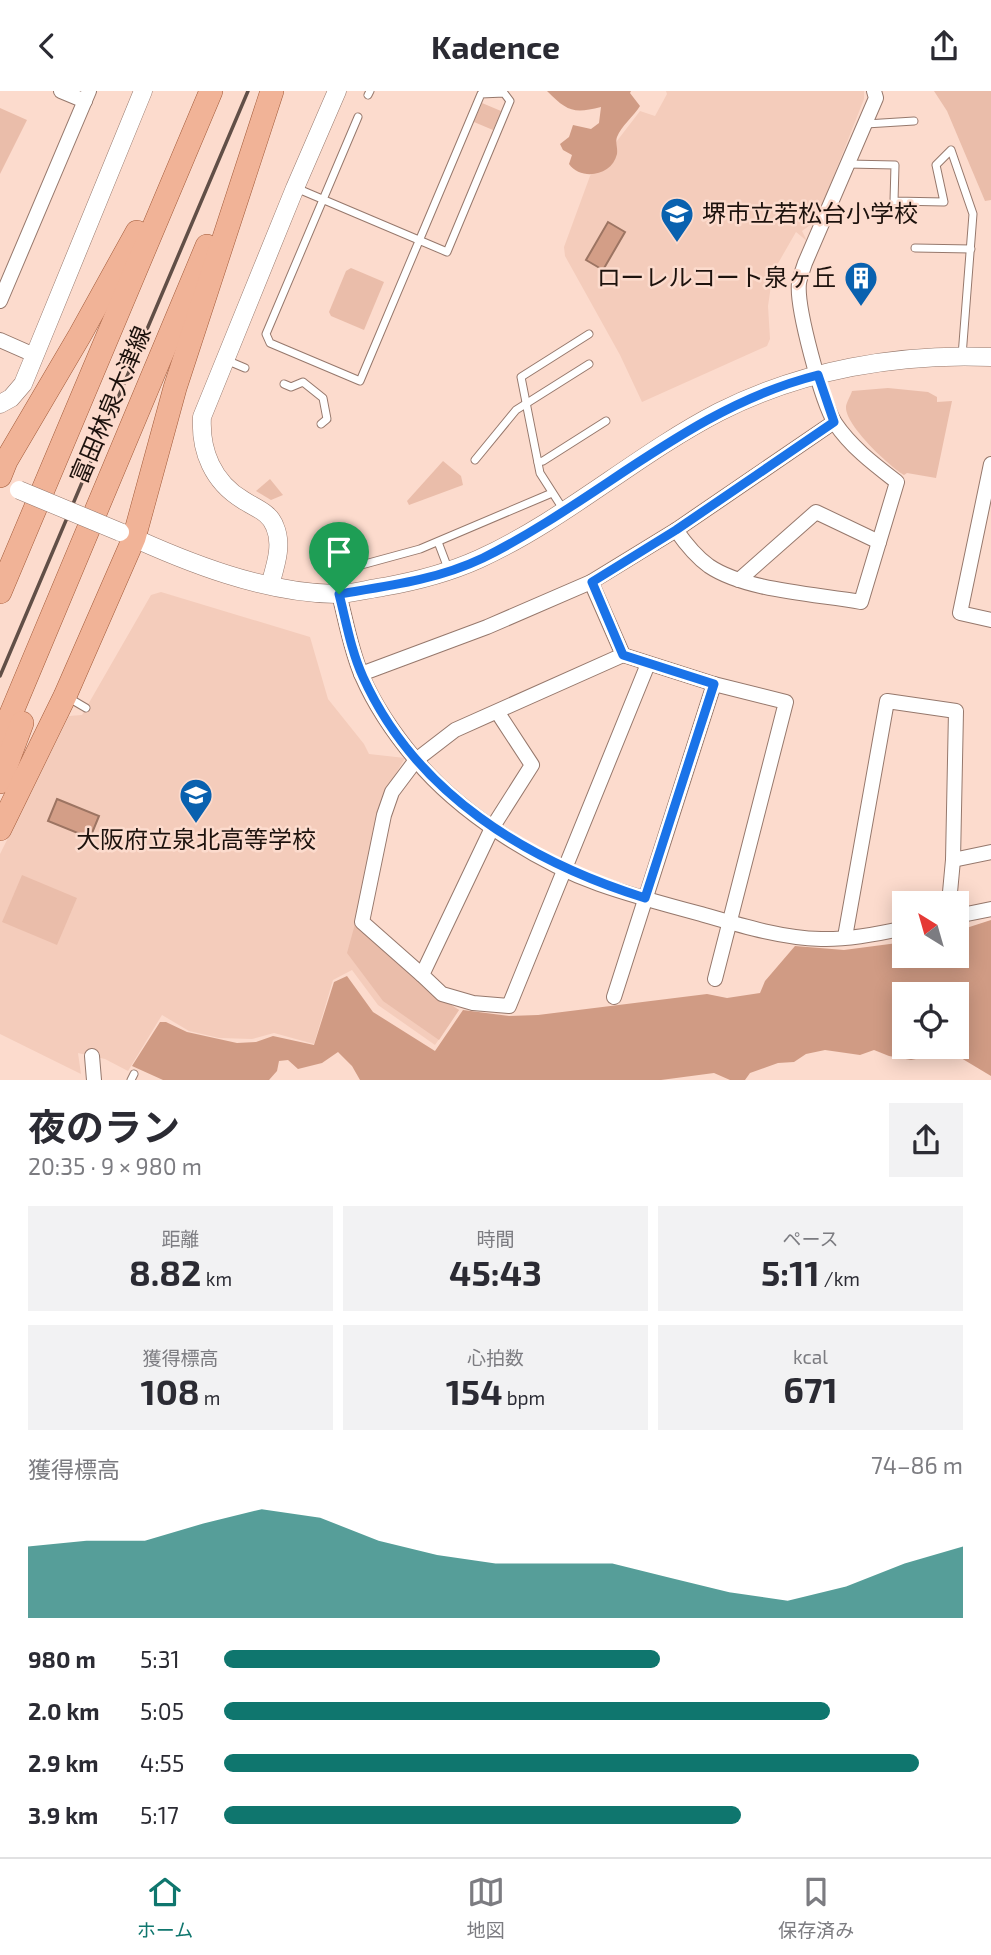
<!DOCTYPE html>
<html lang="ja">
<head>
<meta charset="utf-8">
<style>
  body { margin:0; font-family:"Exo 2","Noto Sans JP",sans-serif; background:#f2f2f3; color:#2b2b33; height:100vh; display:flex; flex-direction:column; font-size:26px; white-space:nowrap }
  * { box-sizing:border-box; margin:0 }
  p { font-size:23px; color:#7c7c81 }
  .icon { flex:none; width:38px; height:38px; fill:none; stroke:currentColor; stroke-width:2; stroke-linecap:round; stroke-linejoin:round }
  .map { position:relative; height:989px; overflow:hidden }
  .sheet { display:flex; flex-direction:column; background:#fff; flex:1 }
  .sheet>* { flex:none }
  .needle { width:46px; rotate:323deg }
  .fabs { position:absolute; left:892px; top:800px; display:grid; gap:14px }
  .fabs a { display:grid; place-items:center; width:77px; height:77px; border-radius:0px; background:#fff; box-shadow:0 4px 18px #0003; font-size:35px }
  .pin { position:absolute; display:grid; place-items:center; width:60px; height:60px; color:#fff; margin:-72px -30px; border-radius:50% 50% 50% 0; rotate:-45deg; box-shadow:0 0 7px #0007 }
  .pin .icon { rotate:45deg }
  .round { display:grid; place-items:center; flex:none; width:74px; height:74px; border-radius:0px; background:#f2f2f3 }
  .headline { display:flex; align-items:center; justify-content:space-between; height:119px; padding:0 28px }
  h1 { font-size:38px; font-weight:700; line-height:52px }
  .metrics { display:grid; grid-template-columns:repeat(3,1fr); gap:10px; height:119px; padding:7px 28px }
  .metrics div { display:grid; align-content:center; border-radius:0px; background:#f2f2f3; text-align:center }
  .metrics b { font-size:35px; font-weight:700 }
  .metrics small { font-size:19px; font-weight:400 }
  .metrics p { font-size:19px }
  .chart { height:196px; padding:14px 28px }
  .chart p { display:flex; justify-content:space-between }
  .chart svg { width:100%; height:126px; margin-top:7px; fill:#0f766e; opacity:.7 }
  ul { padding:0 28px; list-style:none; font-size:23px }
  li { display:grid; grid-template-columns:112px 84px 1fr; align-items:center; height:52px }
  li i { height:18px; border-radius:9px; background:#0f766e }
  header { display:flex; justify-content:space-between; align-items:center; height:91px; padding:0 28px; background:#fff; font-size:32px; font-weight:700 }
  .tab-bar { display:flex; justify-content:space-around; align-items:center; height:98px; border-top:2px solid #e1e1e2; background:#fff; font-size:19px; color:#7c7c81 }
  .tab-bar a { display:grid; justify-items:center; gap:4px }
  .tab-bar .on { color:#0f766e }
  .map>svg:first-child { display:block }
  .built { fill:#f4ccbb }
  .green { fill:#eabdaa }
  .forest { fill:#d09b84; fill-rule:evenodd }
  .water { fill:#d39e87; stroke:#9c7462; stroke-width:2 }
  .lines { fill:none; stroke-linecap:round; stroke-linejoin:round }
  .service-casing { stroke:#96786c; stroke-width:9 }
  .minor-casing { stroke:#96786c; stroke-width:16 }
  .tertiary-casing { stroke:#96786c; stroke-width:19 }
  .primary-casing { stroke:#a15a39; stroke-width:24 }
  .service { stroke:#fff; stroke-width:7 }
  .minor { stroke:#fff; stroke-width:14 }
  .tertiary { stroke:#fff; stroke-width:18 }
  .primary { stroke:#f1b397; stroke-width:23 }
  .rail { stroke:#614f47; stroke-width:3.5 }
  .tertiary-bridge-casing { stroke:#96786c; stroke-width:19; stroke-linecap:butt }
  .tertiary-bridge { stroke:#fff; stroke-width:18 }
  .route-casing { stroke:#fff; stroke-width:14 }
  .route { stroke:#1a73e8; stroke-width:9 }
  .labels { text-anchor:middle; stroke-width:5; stroke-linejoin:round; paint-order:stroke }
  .poi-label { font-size:24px; fill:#1d120d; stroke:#fcdbcd; text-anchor:start }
  .street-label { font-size:24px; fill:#1d120d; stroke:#fcdbcd }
</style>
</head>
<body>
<header><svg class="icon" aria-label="back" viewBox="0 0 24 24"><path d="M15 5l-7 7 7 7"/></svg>Kadence<svg class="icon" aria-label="share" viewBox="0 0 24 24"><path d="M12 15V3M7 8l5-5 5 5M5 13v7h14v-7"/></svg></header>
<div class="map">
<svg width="991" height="989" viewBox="0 0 991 989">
  <rect width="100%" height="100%" fill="#fcdbcd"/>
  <!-- built -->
  <g class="built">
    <polygon points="666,0 864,0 864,8 816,130 802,140 807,150 796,141 773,181 768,215 770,248 767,255 642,311 620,264 565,165 564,156 590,85 640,20 655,25 667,3"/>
    <polygon points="161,501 310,546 328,608 364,653 369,663 405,667 383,704 355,833 434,903 459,919 435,954 378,914 352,879 333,889 314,953 274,942 252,948 219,947 189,940 162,924 128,980 105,968 78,962 81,983 0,943 0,763 69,625 82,624 151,504"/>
  </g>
  <!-- green -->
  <g class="green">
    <polygon points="934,0 991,0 991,109 985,110 947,20"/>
    <polygon points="482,12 501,20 493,39 474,31"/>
    <polygon points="0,17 27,29 0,83"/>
    <polygon points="351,177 384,191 364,239 331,225 329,221 346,180"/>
    <path d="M888,297l40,4 9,5v5l15,-1 -16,77 -29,-5 -3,2c-15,-9 -59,-50 -58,-68 0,-4 5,-12 6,-16z"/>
    <polygon points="443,370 461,385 463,394 409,414 407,410"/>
    <polygon points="270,388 283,404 271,409 256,400"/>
    <polygon points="22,784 77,807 57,854 2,831"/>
    <polygon points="355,833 434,903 459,919 439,949 383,910 347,862"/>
  </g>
  <!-- forest -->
  <g class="forest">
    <path d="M547,0h84l-1,2 10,13c-6,10 -19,20 -23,31 -2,5 1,11 0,17 -5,22 -36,27 -48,10l3,-9 -9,-5 -3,-6 9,-7 4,-12 18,4 8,-6 2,-16c-28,7 -34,4 -54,-16z"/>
    <path d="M991,829v156l-40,-24 -40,8 -22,-4 -15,-6 -14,5 -35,-5 -19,4 -12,8 -16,1 -28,10 -5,7h-15l-16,-7 -53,7h-301l-8,-14 -14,-14 -16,11 -24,6 -10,-9 -9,1 -2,10 -8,9h-106l-31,-14 28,-44h6l21,10 50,11 19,-1 17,-6 41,9 20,-63 13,-6 26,36 62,39 28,-41 46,6 29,-1 169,-21 20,4 33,-5 5,-12 30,-35 49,4 61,-8v13h52v-24zM905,903h52v53h-52z"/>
  </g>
  <!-- water -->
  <g class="water">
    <polygon points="608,131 625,141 603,179 586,169"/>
    <polygon points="57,708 99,725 90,747 48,730"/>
  </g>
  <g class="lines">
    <defs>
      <g id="service">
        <polyline points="368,4 370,0"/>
        <polyline points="866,33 914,30"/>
        <polyline points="848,73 895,74 894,110 944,111 936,74 951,59 973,123 962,265"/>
        <path d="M296,97c50,21 101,43 151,64l63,-151 -6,-8 -23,1c-40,96 -81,191 -121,287l-90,-38 -4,-9 92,-217"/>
        <polyline points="915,157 971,158"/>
        <polyline points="226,269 245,277"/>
        <polyline points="284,293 291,296 303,291 323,307 327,328 321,333"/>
        <polyline points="475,369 516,319 589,273"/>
        <polyline points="538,371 543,370 606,330"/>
        <polyline points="563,418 540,382 521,286 589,243"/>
        <polyline points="438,451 449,480"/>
        <polyline points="343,479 420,458 552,402"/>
        <polyline points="69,607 86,617"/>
        <polyline points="131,989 134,983"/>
      </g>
      <g id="minor">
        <polyline points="61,0 85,10"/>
        <polyline points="0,210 89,0"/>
        <polyline points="0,249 34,264"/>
        <polyline points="991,373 960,522 991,529"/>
        <path d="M676,439c9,13 19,26 33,36 37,25 108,28 152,36l36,-120c-22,-17 -46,-35 -62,-59 -13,-21 -39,-116 -36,-140 1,-6 4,-14 6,-20l71,-165 -2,-7"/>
        <polyline points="739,489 816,421 879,451"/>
        <polyline points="591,491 623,564 714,593 786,611 715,888"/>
        <path d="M339,503c7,27 12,57 23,82 13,30 33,59 54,84 43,52 121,102 183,124 34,12 68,21 102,30 38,11 80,24 120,25 27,1 57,-5 84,-11"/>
        <polyline points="361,583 487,536 591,491 676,439 834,331"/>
        <polyline points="498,622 532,674 492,737 422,884 442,903 473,912 509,915 648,573"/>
        <polyline points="953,769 991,761"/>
        <polyline points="957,825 991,818"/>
        <polyline points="845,846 887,610 956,620 953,769 949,812"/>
        <polyline points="422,884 362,831 384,724 392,701 416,669 455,639 623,564"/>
        <polyline points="614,906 714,593"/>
        <polyline points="92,965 94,989"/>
      </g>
      <g id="tertiary">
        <polyline points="0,313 11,307 23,293 143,0"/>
        <path d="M123,442c65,30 141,60 213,61 15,0 32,-5 47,-7 34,-6 65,-14 96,-28 84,-38 157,-104 240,-147 83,-42 179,-59 272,-55"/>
        <path d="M270,494c5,-18 13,-40 5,-58 -5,-15 -20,-19 -32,-27 -30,-18 -43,-49 -41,-83l93,-229 42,-97"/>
      </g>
      <g id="primary">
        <polyline points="0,385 6,370 80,244 137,141"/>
        <polyline points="0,501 211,0"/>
        <polyline points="0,649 207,155"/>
        <polyline points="0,691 22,632"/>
        <polyline points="0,738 65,605 134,447 175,297 272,0"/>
      </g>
    </defs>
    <!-- service casing -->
    <use href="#service" class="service-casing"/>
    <!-- minor casing -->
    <use href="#minor" class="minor-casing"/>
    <!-- tertiary casing -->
    <use href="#tertiary" class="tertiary-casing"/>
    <!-- primary casing -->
    <use href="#primary" class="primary-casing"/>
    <!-- service -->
    <use href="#service" class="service"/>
    <!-- minor -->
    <use href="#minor" class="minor"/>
    <!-- tertiary -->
    <use href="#tertiary" class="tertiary"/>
    <!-- primary -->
    <use href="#primary" class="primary"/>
    <!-- rail -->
    <polyline class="rail" points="0,585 248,0"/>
    <defs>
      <polyline id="tertiary-bridge" points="19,399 120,441"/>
    </defs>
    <!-- tertiary-bridge casing -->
    <use href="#tertiary-bridge" class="tertiary-bridge-casing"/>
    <!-- tertiary-bridge -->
    <use href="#tertiary-bridge" class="tertiary-bridge"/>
  </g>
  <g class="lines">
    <defs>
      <path id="route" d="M818,284l16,47 -158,108 -84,52 31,73 91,29 -69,214c-118,-37 -229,-104 -282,-221 -12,-26 -17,-56 -24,-83 49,-8 98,-14 144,-36 115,-57 208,-151 335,-183z"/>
    </defs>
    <!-- route casing -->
    <use href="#route" class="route-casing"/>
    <!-- route -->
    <use href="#route" class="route"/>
  </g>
  <!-- icons -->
  <defs>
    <symbol id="school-pin" viewBox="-11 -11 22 30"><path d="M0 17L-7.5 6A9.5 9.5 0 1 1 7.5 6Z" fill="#0961af" stroke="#fcdbcd"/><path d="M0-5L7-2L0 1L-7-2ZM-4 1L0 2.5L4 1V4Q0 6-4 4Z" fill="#fff"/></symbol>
    <symbol id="building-pin" viewBox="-11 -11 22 30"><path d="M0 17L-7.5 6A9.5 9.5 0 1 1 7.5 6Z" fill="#0961af" stroke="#fcdbcd"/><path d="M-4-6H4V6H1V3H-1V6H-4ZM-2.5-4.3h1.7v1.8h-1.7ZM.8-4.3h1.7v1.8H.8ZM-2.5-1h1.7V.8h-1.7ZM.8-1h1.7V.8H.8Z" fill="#fff"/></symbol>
  </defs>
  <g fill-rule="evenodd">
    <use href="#school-pin" x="658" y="104" width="38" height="52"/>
    <use href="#building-pin" x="842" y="168" width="38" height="52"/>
    <use href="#school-pin" x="177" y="685" width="38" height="52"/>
  </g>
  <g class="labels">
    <!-- poi labels -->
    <g class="poi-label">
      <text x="702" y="131">堺市立若松台小学校</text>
      <text x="836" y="195" text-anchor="end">ローレルコート泉ヶ丘</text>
      <text x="196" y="757" text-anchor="middle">大阪府立泉北高等学校</text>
    </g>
    <!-- street labels -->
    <g class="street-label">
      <text transform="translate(111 314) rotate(-67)" y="8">富田林泉大津線</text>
    </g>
  </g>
</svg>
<div class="fabs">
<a><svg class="needle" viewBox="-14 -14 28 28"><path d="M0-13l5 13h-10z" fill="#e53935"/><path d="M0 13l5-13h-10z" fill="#7c7c81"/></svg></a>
<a><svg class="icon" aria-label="locate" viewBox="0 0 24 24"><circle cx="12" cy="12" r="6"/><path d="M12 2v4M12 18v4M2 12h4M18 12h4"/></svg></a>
</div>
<div class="pin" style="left:339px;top:503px;background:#1e9e55"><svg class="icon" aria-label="arrive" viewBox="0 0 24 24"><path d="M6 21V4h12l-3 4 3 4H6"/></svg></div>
</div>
<section class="sheet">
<div class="headline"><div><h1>夜のラン</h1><p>20:35 · 9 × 980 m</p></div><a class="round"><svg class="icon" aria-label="share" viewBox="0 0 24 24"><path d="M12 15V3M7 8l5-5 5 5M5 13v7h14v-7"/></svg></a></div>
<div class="metrics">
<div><p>距離</p><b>8.82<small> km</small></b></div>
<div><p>時間</p><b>45:43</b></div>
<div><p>ペース</p><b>5:11<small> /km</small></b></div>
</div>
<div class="metrics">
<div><p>獲得標高</p><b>108<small> m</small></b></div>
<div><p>心拍数</p><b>154<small> bpm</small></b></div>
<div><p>kcal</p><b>671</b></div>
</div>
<div class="chart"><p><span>獲得標高</span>74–86 m</p>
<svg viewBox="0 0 160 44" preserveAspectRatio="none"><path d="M0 44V19L10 17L20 17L30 11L40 6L50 9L60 17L70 22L80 25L90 25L100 25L110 30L120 35L130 38L140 33L150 25L160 19V44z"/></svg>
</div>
<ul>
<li><b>980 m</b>5:31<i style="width:59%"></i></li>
<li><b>2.0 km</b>5:05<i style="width:82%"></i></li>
<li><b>2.9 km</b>4:55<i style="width:94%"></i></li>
<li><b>3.9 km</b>5:17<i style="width:70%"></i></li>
</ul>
</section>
<nav class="tab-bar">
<a class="on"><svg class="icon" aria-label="home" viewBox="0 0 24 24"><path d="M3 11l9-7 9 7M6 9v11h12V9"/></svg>ホーム</a>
<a><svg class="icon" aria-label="map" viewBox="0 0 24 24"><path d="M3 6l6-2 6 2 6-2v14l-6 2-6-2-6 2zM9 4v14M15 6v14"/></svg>地図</a>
<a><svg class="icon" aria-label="saved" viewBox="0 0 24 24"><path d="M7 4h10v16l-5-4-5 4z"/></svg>保存済み</a>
</nav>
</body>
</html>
